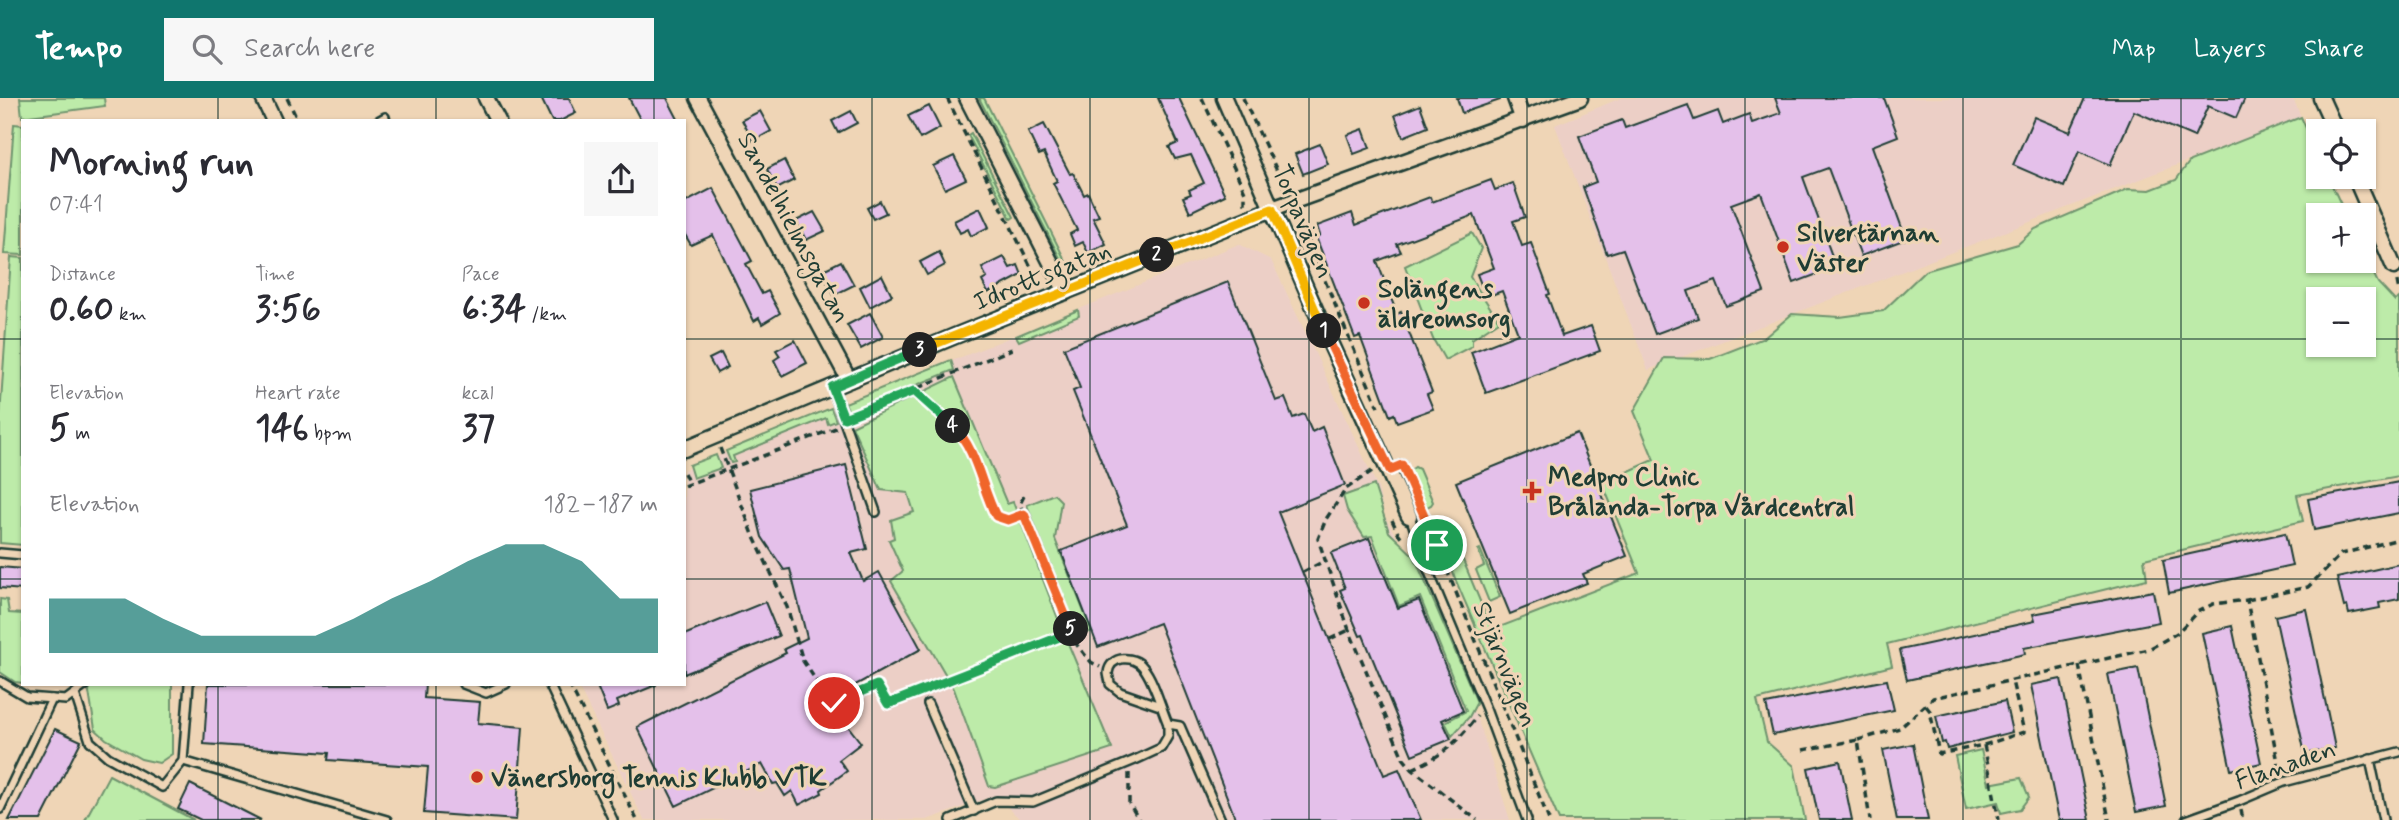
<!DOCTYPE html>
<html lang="en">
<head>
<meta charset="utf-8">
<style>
  body { margin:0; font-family:Mynerve,sans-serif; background:#f7f7f7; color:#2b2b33; height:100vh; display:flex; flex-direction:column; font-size:26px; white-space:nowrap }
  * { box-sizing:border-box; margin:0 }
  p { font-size:23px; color:#7c7c81 }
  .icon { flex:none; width:38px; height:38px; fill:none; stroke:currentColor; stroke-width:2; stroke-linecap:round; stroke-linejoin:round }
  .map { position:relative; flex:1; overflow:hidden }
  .sheet { position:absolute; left:21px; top:21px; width:665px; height:567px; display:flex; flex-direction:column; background:#fff; border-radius:0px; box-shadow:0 2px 5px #0004 }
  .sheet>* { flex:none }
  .fabs { position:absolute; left:2306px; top:21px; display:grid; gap:14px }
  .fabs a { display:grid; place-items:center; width:70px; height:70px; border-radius:0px; background:#fff; box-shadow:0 2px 5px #0004; font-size:35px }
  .pin { position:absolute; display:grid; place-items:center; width:60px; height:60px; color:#fff; margin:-30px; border:4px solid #fff; border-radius:50%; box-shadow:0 2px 7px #0007 }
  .km { position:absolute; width:35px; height:35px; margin:-18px; border-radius:50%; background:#222; color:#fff; font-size:19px; line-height:35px; text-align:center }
  .round { display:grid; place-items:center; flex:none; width:74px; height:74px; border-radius:0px; background:#f7f7f7 }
  .summary { display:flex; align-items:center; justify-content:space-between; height:119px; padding:0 28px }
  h1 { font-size:38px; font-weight:800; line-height:52px }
  .metrics { display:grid; grid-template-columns:repeat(3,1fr); gap:10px; height:119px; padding:7px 28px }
  .metrics div { display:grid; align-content:center }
  .metrics b { font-size:35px; font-weight:800 }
  .metrics small { font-size:19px; font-weight:400 }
  .metrics p { font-size:19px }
  .chart { height:196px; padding:14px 28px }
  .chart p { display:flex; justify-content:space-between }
  .chart svg { width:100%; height:126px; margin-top:7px; fill:#0f766e; opacity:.7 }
  header { display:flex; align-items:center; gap:42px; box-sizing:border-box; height:98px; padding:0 35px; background:#0f766e; color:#fff }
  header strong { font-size:33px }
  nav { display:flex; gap:38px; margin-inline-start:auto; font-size:24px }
  .search { width:490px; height:63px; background:#f7f7f7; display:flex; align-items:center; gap:18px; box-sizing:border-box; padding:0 24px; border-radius:0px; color:#7c7c81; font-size:26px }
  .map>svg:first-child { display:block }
  .built { fill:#eccfc6 }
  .green { fill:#bdeba9; stroke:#6e946e; stroke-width:2; fill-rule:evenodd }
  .building { fill:#e4c0ea; stroke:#1f3d34; stroke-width:2 }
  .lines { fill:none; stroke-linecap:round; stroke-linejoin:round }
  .service-casing { stroke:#1f3d34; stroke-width:12 }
  .minor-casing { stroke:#1f3d34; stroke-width:19 }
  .path { stroke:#1f3d34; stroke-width:3.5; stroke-dasharray:7 5; stroke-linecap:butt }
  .service { stroke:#efd5b6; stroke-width:7 }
  .minor { stroke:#efd5b6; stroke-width:14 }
  .split-1-casing { stroke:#fff; stroke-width:14 }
  .split-2-casing { stroke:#fff; stroke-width:14 }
  .split-3-casing { stroke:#fff; stroke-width:14 }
  .split-4-casing { stroke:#fff; stroke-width:14 }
  .split-5-casing { stroke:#fff; stroke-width:14 }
  .split-6-casing { stroke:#fff; stroke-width:14 }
  .split-1 { stroke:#f0652b; stroke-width:9 }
  .split-2 { stroke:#f5b400; stroke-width:9 }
  .split-3 { stroke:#f5b400; stroke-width:9 }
  .split-4 { stroke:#22a559; stroke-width:9 }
  .split-5 { stroke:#f0652b; stroke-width:9 }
  .split-6 { stroke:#22a559; stroke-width:9 }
  .grid { fill:none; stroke:#1f3d34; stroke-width:2; stroke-opacity:0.55 }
  .poi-dot { fill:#c8321e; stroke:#efd5b6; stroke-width:2.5 }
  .labels { text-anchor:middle; stroke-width:6; stroke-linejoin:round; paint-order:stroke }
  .street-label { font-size:26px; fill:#1f3d34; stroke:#efd5b6 }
  .poi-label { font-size:26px; font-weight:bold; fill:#1f3d34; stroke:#efd5b6; text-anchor:start }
</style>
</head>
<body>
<header>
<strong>Tempo</strong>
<div class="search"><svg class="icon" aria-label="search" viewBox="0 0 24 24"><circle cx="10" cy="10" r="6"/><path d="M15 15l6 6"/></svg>Search here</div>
<nav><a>Map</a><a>Layers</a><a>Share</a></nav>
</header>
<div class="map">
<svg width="2399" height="722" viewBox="0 0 2399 722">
  <rect width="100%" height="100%" fill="#efd5b6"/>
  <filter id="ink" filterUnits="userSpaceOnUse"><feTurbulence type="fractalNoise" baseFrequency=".0143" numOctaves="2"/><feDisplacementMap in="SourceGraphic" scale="14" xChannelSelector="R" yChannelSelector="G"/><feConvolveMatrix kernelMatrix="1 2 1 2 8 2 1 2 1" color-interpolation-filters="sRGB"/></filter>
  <g filter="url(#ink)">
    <!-- built -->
    <g class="built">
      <polygon points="1621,0 2293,0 2301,19 1648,272 1555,27"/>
      <polygon points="1239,146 1271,162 1315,255 1378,390 1384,417 1420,481 1482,634 1510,722 1021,722 995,697 927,722 644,722 577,586 684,586 684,372"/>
    </g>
    <!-- green -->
    <g class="green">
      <polygon points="20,0 104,0 105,8 22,19"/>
      <polygon points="979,0 984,0 1067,166 1064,168"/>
      <path d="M2301,19l18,39v21h9l18,38h-27v46h45v-7l14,29 17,18 4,-3v178l-102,19 6,26 -159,38 3,20 -260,65 5,22 -135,34 10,42 27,24 11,54h-246l-103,-239 -14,-40 1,-4 4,-3 6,2 39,94 147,-57 -38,-93 17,-4 36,-16 -20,-49 30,-53 46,1 54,-21 28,-24 48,3 43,-6 42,-40 93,-27 17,-15 93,-40 22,1 26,-10 14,-19zM2319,201h45v46h-45z"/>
      <polygon points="14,26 23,27 23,157 4,156"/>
      <polygon points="971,35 1014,119 1011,121 968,37"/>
      <polygon points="1472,135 1481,150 1470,179 1499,223 1472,241 1472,248 1445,262 1433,241 1405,168"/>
      <polygon points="11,159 23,160 23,447 0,445 0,318"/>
      <polygon points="1078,212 1079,218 1019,243 1016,238"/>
      <polygon points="951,262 954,272 849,314 845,305"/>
      <polygon points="954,279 1007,406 1013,404 1062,531 1112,651 995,689 989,688 954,591 891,483 903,473 889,442 894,440 891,422 914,414 908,395 881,392 852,328"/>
      <polygon points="831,310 836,323 828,326 826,320 733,358 735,364 731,365 726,353"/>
      <polygon points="716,357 721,370 693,380 689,367"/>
      <polygon points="1415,369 1419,371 1433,404 1431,407 1425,410 1409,373"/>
      <polygon points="1374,387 1389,434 1414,458 1477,604 1469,619 1452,638 1445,624 1466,613 1420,499 1399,508 1372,438 1364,439 1347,412 1343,398"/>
      <polygon points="1054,396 1061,403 1055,441 1088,524 1111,526 1079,538 1027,407"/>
      <polygon points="1480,451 1500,499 1489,504 1476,472 1484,468 1478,452"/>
      <polygon points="0,501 7,502 9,515 23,516 23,585 15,584 0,574"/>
      <polygon points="90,586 172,586 172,656 159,665 141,661 106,641 95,631 89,594"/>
      <polygon points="1981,652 1989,686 2021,680 2029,699 2020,711 2001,715 1998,704 1966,711 1955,658"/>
      <polygon points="109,677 194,722 85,722"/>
    </g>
    <!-- building -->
    <g class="building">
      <polygon points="541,0 569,0 576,15 560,23 552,23"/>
      <polygon points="629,0 667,0 679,23 641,23"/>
      <polygon points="1158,0 1179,0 1225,97 1190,114 1183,99 1191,96 1189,92 1204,85 1191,57 1175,61 1169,49 1178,45"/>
      <polygon points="1457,0 1500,0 1500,2 1462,15"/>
      <polygon points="1775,0 1884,0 1898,38 1872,48 1906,141 1861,158 1828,70 1803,79 1836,169 1794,185 1761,95 1731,106 1764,194 1726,208 1716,183 1688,193 1698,220 1655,236 1623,151 1607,156 1583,89 1596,84 1579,38 1622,22 1625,30 1688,7 1694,22 1718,13 1723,26 1749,16 1752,25 1781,15"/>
      <polygon points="2085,0 2245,0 2236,20 2208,8 2194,39 2134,13 2110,67 2079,53 2064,89 2013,67 2034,19 2070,34"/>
      <polygon points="1420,7 1428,29 1403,39 1395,17"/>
      <polygon points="929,8 940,30 920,41 908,18"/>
      <polygon points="760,13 771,33 753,43 742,22"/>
      <polygon points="851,13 857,25 838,35 832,23"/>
      <polygon points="1044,26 1070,76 1073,75 1084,97 1088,95 1099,118 1093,120 1106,146 1088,155 1083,144 1075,148 1070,136 1077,132 1053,85 1057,83 1044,55 1039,57 1028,34"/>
      <polygon points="1363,31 1370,50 1354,56 1347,37"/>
      <polygon points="1320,46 1328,66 1303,76 1295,56"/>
      <polygon points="954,58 966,81 945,91 933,68"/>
      <polygon points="784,62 794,82 777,91 767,71"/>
      <polygon points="1491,82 1495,92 1513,85 1525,119 1513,123 1522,148 1531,145 1550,196 1547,197 1562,238 1591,228 1600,253 1486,295 1471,254 1518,236 1502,193 1486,199 1477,176 1494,170 1474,117 1397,146 1401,154 1377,163 1397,216 1401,214 1432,294 1427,296 1433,311 1397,324 1394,316 1390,318 1360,238 1355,240 1316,139 1320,137 1317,128 1352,115 1356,127 1430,99 1432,104"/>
      <polygon points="713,90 752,163 746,166 762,196 768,193 780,215 762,226 759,220 754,223 713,137 691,147 684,135 684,105"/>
      <polygon points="880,103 886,115 873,121 867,110"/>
      <polygon points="980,110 989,129 971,138 968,131 960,135 954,123"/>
      <polygon points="814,114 825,133 806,142 796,123"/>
      <polygon points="939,154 945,167 927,177 920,164"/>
      <polygon points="1004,159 1010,170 1018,167 1022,177 988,195 982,183 987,180 982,170"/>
      <polygon points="841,163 854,187 834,197 821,173"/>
      <polygon points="882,177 892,197 870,209 860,189"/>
      <polygon points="1228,184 1276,303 1285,300 1293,320 1304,316 1312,334 1322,329 1345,387 1278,414 1384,677 1399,671 1421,722 1236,722 1159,525 1098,549 1061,453 1127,427 1073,293 1080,290 1064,250"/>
      <polygon points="870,215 883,239 861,251 847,227"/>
      <polygon points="795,242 807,265 782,278 774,262 780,258 776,252"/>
      <polygon points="721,255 728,269 717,275 709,261"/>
      <polygon points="1577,335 1627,458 1583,476 1587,485 1510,516 1456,384"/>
      <polygon points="846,367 867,451 851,455 863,483 879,474 921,551 828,602 861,645 839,662 847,673 821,692 822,695 799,707 792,693 785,698 777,685 773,686 762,666 676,708 637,629 786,555 784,551 807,540 790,471 784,472 762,439 750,391"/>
      <polygon points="2399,384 2399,415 2314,432 2308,401"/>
      <polygon points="2285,435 2292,468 2169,495 2163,462"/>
      <polygon points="1369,440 1398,510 1419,502 1463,613 1442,622 1451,641 1412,657 1363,537 1360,538 1340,492 1345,490 1331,455"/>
      <polygon points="2399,466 2399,501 2379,505 2380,510 2349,516 2347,508 2344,509 2337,480"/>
      <polygon points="0,469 23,471 23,492 0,490"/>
      <polygon points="2153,493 2159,524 2024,550 2025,556 1907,582 1900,552 2035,523 2033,516"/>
      <polygon points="765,504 779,538 684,576 684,537"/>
      <polygon points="2306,511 2335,650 2305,656 2275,518"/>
      <polygon points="2232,528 2261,665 2231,672 2202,535"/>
      <polygon points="2138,570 2166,708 2136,714 2108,576"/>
      <polygon points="2061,581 2090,722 2059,722 2031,587"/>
      <polygon points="1887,582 1894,612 1773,637 1766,606"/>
      <polygon points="208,586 425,586 424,600 480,604 478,625 523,629 516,722 424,715 428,669 328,662 329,655 204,646"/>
      <polygon points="596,586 656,586 656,587 617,603 619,608 607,613"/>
      <polygon points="2005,603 2012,634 1947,651 1945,644 1942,645 1936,618"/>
      <polygon points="55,631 81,643 41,722 9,722"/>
      <polygon points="1913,646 1928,722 1897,722 1883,652"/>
      <polygon points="1840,663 1852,722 1819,722 1808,670"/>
      <polygon points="190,686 261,722 201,722 178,711"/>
    </g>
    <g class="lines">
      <defs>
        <g id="service">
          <polyline points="378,23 385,19 386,23"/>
          <polyline points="832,289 876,414"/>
          <polyline points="1390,372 1402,367"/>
          <polyline points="1410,418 1426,467 1486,611 1527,722"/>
          <polyline points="0,455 23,457"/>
          <polyline points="0,583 27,599 66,602 87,586"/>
          <polyline points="189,586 183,663 387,722"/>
          <polyline points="463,586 486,595 506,586"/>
          <polyline points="549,586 613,722"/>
          <polyline points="75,596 90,643 108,659 162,689 183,663"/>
          <polyline points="928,606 974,713"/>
          <path d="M1160,608l-40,-14 -10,-8c0,-4 -2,-8 -2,-11 2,-18 26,-18 35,-6 11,13 18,41 25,57"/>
          <polyline points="2370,661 2383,722"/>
          <polyline points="0,711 52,601"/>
          <polyline points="951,722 996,703 1033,704 1135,662 1161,650 1168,638 1168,626 1180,628 1221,722"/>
          <polyline points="2186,722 2239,703 2284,684 2399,654"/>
        </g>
        <g id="minor">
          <polyline points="263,0 274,23"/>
          <polyline points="486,0 498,23"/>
          <polyline points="698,0 849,282"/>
          <polyline points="967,0 1066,194"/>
          <polyline points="1224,0 1321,225 1409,418"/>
          <polyline points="1515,0 1523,22"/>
          <polyline points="2321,0 2336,33"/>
          <polyline points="2355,79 2394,169"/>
          <polyline points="684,351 955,238 1272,111 1580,0"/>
        </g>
      </defs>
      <!-- service casing -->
      <use href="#service" class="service-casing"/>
      <!-- minor casing -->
      <use href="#minor" class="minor-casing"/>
      <!-- path -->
      <g class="path">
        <polyline points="287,0 298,23"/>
        <polyline points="947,0 1034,175 1034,189"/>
        <polyline points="1202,0 1245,94 1245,107"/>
        <polyline points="1243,0 1285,90"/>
        <polyline points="1297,116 1378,309"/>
        <polyline points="2397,183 2399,193"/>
        <polyline points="913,293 962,338 996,418 1008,422 1024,417"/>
        <polyline points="852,317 1012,251"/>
        <polyline points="720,350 754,439 787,509 803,563 830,603 834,605 840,603 877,587 888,605 1072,534"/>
        <polyline points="1372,373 1346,391 1326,421 1318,441 1349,532 1403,660 1412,671 1477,722"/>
        <polyline points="684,375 689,386"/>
        <polyline points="684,388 836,330"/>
        <polyline points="1024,398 1020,406 1077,547 1091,564 1100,569"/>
        <polyline points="1424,416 1549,722"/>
        <polyline points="1392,422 1398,435 1404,442"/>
        <polyline points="1303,474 1326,462"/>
        <polyline points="2247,502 2308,489 2341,456 2399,441"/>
        <polyline points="1330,541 1349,532"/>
        <polyline points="2079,567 2109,722"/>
        <polyline points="569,586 637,722"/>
        <polyline points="1926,608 1930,613 1939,656 1984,647 1999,722"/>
        <polyline points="1858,642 1900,630 1933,600 2149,551 2177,535 2197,514 2213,506 2247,502 2280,675"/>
        <polyline points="1984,647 2024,634 2012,583"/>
        <polyline points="1803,652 1858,642 1870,722"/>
        <path d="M1412,671c30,-13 46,-27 65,-53"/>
        <polyline points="1129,675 1129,705 1139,722"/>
        <polyline points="2241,712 2243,722"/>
      </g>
      <!-- service -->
      <use href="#service" class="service"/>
      <!-- minor -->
      <use href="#minor" class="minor"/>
    </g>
  </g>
  <g class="lines" filter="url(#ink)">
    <defs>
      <polyline id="split-1" points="1324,233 1390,372 1402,367 1437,447"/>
      <polyline id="split-2" points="1157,157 1272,111 1324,233"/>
      <polyline id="split-3" points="920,252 1157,157"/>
      <polyline id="split-4" points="920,252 832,289 844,320 914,293 953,328"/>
      <path id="split-5" d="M953,328c24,23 28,61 43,90l12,4 16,-6 47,115"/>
      <polyline id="split-6" points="834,605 877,587 888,606 1072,534 1071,531"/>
    </defs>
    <!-- split-1 casing -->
    <use href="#split-1" class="split-1-casing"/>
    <!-- split-2 casing -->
    <use href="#split-2" class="split-2-casing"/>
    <!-- split-3 casing -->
    <use href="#split-3" class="split-3-casing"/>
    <!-- split-4 casing -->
    <use href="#split-4" class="split-4-casing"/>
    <!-- split-5 casing -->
    <use href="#split-5" class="split-5-casing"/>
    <!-- split-6 casing -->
    <use href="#split-6" class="split-6-casing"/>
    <!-- split-1 -->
    <use href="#split-1" class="split-1"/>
    <!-- split-2 -->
    <use href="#split-2" class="split-2"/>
    <!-- split-3 -->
    <use href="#split-3" class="split-3"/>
    <!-- split-4 -->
    <use href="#split-4" class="split-4"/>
    <!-- split-5 -->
    <use href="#split-5" class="split-5"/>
    <!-- split-6 -->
    <use href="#split-6" class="split-6"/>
  </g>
  <!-- grid -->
  <path class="grid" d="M218,0v23M436,0v23M654,0v23M872,0v722M1090,0v722M1309,0v722M1527,0v722M1745,0v722M1963,0v722M2181,0v722M0,241h23M684,241h1635M2364,241h35M0,481h23M684,481h1715M218,586v136M436,586v136M654,586v136"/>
  <!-- markers -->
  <g class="poi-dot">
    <circle cx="1783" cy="149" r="7"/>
    <circle cx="1364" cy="205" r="7"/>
    <path d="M1528.5 382.5h7v7h7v7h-7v7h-7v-7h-7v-7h7z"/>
    <circle cx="477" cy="679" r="7"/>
  </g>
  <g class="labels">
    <!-- street labels -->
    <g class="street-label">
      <text transform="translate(1304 123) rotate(67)" y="9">Torpavägen</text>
      <text transform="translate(795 129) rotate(62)" y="9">Sandelhielmsgatan</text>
      <text transform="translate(1042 177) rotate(-22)" y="9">Idrottsgatan</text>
      <text transform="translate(1506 566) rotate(68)" y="9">Stjärnvägen</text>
      <text transform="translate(2285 666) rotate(-19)" y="9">Flanaden</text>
    </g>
    <!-- poi labels -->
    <g class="poi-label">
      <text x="1797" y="143">Silvertärnan<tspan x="1797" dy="30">Väster</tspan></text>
      <text x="1378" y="199">Solängens<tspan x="1378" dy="30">äldreomsorg</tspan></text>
      <text x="1548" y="387">Medpro Clinic<tspan x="1548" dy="30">Brålanda-Torpa Vårdcentral</tspan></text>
      <text x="491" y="688">Vänersborg Tennis Klubb VTK</text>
    </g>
  </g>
</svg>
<div class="fabs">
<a><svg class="icon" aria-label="locate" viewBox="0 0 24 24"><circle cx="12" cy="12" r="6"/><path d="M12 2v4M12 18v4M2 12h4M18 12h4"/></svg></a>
<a>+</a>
<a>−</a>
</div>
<div class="pin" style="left:1437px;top:447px;background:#1e9e55"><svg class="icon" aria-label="arrive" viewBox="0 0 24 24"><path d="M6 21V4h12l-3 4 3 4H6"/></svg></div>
<div class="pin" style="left:834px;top:605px;background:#d93025"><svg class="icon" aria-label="check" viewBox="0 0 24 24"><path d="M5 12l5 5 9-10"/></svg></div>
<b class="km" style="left:1324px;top:233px">1</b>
<b class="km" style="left:1157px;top:157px">2</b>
<b class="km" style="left:920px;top:252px">3</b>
<b class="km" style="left:953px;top:328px">4</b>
<b class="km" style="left:1071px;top:531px">5</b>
<section class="sheet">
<div class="summary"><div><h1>Morning run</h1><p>07:41</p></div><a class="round"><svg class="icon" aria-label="share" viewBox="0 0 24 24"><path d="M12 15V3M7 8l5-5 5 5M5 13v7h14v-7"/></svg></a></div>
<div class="metrics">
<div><p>Distance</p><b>0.60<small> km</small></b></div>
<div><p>Time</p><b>3:56</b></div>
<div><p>Pace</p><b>6:34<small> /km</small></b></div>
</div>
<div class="metrics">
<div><p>Elevation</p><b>5<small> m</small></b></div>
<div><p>Heart rate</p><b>146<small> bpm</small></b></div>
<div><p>kcal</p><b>37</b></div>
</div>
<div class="chart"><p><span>Elevation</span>182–187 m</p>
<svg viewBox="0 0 160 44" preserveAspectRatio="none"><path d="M0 44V25L10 25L20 25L30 32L40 38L50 38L60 38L70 38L80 32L90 25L100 19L110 12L120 6L130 6L140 12L150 25L160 25V44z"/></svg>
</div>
</section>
</div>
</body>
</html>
